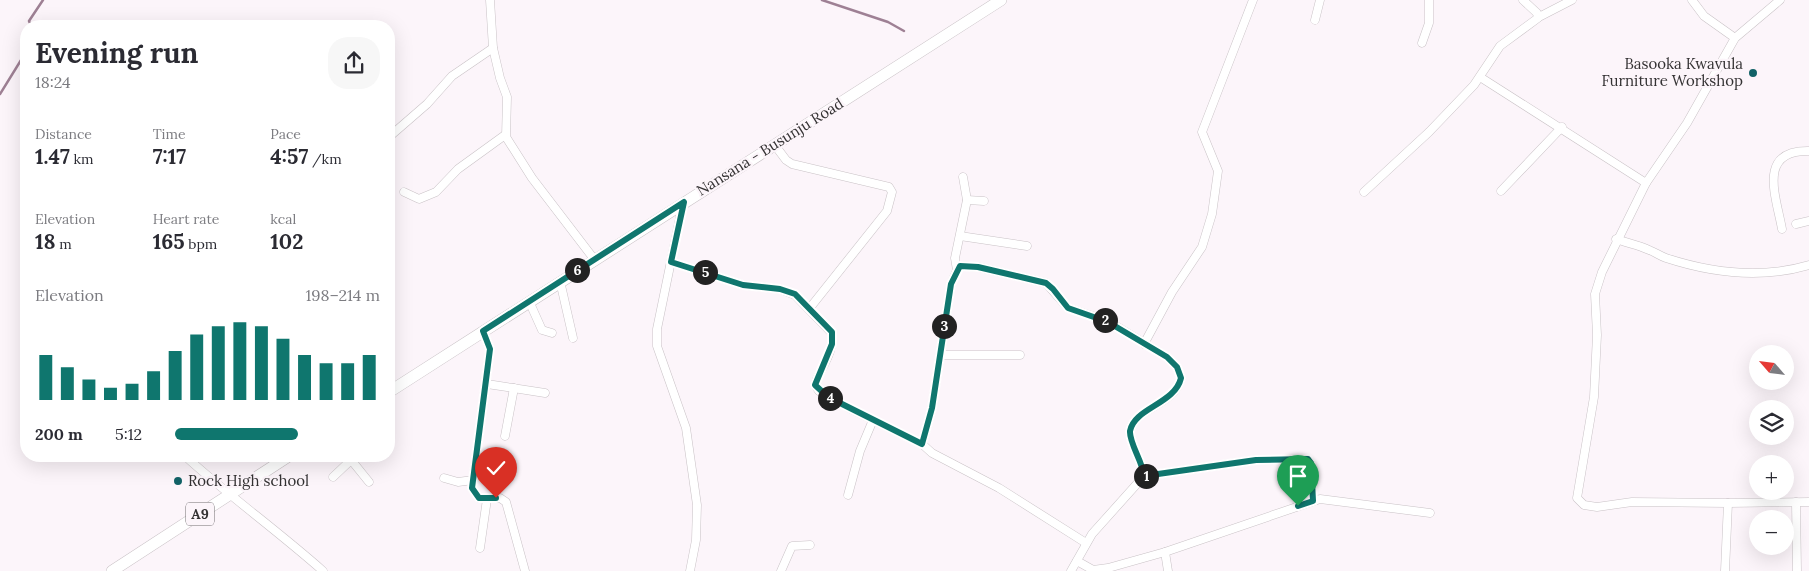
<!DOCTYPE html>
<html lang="en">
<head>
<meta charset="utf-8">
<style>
  body { margin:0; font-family:Lora,serif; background:#f7f7f7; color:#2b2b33; height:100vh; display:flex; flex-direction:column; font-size:19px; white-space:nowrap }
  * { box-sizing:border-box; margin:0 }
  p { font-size:16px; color:#7c7c81 }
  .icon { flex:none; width:28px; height:28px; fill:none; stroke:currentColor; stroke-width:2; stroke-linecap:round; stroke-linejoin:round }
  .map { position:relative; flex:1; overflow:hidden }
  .details { position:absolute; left:20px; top:20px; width:375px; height:442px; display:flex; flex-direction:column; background:#fff; border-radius:20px; box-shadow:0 5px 20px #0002 }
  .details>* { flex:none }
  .needle { width:32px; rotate:298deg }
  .controls { position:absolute; left:1749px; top:345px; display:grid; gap:10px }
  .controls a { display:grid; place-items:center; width:45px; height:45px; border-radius:50%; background:#fff; box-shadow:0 5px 20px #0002; font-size:25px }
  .pin { position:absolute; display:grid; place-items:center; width:42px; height:42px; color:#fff; margin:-51px -21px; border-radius:50% 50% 50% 0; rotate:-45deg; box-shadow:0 0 5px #0007 }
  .pin .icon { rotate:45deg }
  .km { position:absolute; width:25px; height:25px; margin:-12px; border-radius:50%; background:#222; color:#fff; font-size:14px; line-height:25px; text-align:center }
  .round { display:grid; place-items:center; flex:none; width:52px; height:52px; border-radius:20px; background:#f7f7f7 }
  .overview { display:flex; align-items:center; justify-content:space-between; height:85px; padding:0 15px }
  h1 { font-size:28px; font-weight:800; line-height:38px }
  .metrics { display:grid; grid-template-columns:repeat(3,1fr); gap:8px; height:85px; padding:5px 15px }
  .metrics div { display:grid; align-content:center }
  .metrics b { font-size:21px; font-weight:800 }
  .metrics small { font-size:14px; font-weight:400 }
  .metrics p { font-size:14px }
  .chart { height:140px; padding:10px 15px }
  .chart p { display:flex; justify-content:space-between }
  .chart svg { width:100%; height:90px; margin-top:5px; stroke:#0f766e; stroke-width:6 }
  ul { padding:0 15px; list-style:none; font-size:16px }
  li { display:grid; grid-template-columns:80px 60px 1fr; align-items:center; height:38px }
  li i { height:12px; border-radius:6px; background:#0f766e }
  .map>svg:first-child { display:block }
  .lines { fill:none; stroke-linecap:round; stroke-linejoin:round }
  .stream { stroke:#9e8094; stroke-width:2.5 }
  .street-casing { stroke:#c9c2c6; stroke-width:9 }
  .primary-casing { stroke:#c9c2c6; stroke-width:12 }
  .street { stroke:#fff; stroke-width:8 }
  .primary { stroke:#fff; stroke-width:11 }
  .route-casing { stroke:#fff; stroke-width:10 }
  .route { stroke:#0f766e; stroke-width:6 }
  .poi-dot { fill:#126267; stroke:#fcf5fa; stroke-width:2 }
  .labels { text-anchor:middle; stroke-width:4.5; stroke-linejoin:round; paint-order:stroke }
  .shield { fill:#fcf5fa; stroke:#706c6f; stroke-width:1 }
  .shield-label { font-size:14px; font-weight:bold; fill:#343233 }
  .poi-label { font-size:15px; fill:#343233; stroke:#fcf5fa; text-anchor:end }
  .street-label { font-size:15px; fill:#343233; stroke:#fcf5fa }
</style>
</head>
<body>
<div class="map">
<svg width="1809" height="571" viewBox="0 0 1809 571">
  <rect width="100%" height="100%" fill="#fcf5fa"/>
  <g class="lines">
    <!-- stream -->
    <g class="stream">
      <polyline points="822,0 888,22 904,31"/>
      <polyline points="31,26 29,21 43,0"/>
      <polyline points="0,94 26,52"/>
    </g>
    <defs>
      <g id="street">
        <polyline points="490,0 493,48 500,78 507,97 506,137 532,178 594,259"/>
        <polyline points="1692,0 1704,16 1735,38"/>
        <polyline points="1539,17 1572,0"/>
        <polyline points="1315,20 1320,0"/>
        <polyline points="1422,43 1429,23 1429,0"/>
        <polyline points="1480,77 1646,183"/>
        <polyline points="389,137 427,104 452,76 493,48"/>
        <polyline points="774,144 786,160 792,164 889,187 892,192 887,211 809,309"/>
        <polyline points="1501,191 1562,127"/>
        <polyline points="404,192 419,199 436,192 458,169 505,135"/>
        <polyline points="1364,192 1429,132 1474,85 1500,46 1538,18 1537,13 1523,0"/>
        <polyline points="967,200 984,201"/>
        <polyline points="683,203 657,329 657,346 686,428 697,505 696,540 690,571"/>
        <polyline points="1796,224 1809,221"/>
        <path d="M1782,229c-6,-33 -25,-79 27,-78"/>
        <polyline points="960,236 1027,246"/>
        <path d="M1616,239c11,4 23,6 33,11 6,2 11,6 17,8 46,15 96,21 143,7"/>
        <path d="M671,262l72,23 37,4 15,6 36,37c5,15 -8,34 -14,47l-2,6 4,6 34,19 69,34 10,9 67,35 87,55"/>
        <polyline points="957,270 955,258 967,200 963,177"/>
        <polyline points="560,281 573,338"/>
        <polyline points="529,301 542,330 552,333"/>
        <polyline points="483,331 490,349 472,488 479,498 500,498 506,502 525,571"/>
        <polyline points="1144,344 1172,292 1202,247 1212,214 1218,171 1202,132 1253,0"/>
        <polyline points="941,355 1020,355"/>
        <polyline points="487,384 545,393"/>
        <polyline points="505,436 514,388"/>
        <path d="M922,444l10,-36 19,-124 6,-14 4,-4 17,1 68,16 22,25 40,13 59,36 10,10 4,11c-6,27 -47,30 -51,53 -1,12 13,31 14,45l-52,58 -21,37"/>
        <path d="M185,456c44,40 93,75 138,115"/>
        <polyline points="348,456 369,482"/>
        <polyline points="1144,476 1256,460 1308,459 1311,463 1313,501"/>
        <polyline points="333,477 351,460"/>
        <polyline points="444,478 458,482 473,480"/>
        <polyline points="848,495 860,451 873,420"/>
        <polyline points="1796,502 1797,571"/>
        <polyline points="1728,503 1809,502"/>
        <polyline points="480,548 487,499"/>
        <polyline points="1077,561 1093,570 1108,568 1165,552"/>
        <polyline points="781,571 792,546 810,545"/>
        <polyline points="1168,571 1165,552 1320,499 1430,513"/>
        <polyline points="1725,571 1728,503 1632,502 1597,507 1584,505 1577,498 1594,397 1597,335 1595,294 1602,272 1646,183 1687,123 1735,38 1780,0"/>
      </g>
      <g id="primary">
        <polyline points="389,392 1001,0"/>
        <polyline points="112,571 289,456"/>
      </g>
    </defs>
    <!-- street casing -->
    <use href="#street" class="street-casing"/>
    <!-- primary casing -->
    <use href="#primary" class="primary-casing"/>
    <!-- street -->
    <use href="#street" class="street"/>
    <!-- primary -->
    <use href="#primary" class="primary"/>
  </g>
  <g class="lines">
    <defs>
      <path id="route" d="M496,498h-17l-7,-10 18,-139 -7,-18 201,-129 -13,60 72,23 37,4 15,5 37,38v12l-17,41 13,12 94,47 10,-36 19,-124 9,-18 18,1 68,16 7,6 15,19 40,14 59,35 10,10 4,11c-6,26 -47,30 -51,53 -1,12 13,31 14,45l112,-16 52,-1 3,4 2,38 -15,5"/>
    </defs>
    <!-- route casing -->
    <use href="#route" class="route-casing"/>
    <!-- route -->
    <use href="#route" class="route"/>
  </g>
  <!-- markers -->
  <g class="poi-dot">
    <circle cx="1753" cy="73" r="5"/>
    <circle cx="178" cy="481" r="5"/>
  </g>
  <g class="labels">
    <!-- shield labels -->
    <rect class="shield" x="186" y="502.5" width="28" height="23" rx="4"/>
    <g class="shield-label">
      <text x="200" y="519">A9</text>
    </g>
    <!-- poi labels -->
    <g class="poi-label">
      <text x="1743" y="69">Basooka Kwavula<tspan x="1743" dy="17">Furniture Workshop</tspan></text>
      <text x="188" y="486" text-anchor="start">Rock High school</text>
    </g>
    <!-- street labels -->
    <g class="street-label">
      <text transform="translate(770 147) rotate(-32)" y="5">Nansana - Busunju Road</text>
    </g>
  </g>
</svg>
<div class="controls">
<a><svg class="needle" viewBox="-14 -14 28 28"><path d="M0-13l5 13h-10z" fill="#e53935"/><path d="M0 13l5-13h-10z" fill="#7c7c81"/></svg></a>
<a><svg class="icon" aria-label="layers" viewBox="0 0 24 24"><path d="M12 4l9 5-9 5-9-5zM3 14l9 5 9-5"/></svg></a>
<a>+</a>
<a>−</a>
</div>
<div class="pin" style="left:1298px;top:506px;background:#1e9e55"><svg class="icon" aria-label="arrive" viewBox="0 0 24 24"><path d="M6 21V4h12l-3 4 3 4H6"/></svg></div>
<div class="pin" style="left:496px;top:498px;background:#d93025"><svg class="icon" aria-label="check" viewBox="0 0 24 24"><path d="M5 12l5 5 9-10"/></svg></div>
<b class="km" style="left:1146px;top:476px">1</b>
<b class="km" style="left:1105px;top:320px">2</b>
<b class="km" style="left:944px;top:326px">3</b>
<b class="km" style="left:830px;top:398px">4</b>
<b class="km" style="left:705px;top:272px">5</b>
<b class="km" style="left:577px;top:270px">6</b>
<section class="details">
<div class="overview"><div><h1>Evening run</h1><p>18:24</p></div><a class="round"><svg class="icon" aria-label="share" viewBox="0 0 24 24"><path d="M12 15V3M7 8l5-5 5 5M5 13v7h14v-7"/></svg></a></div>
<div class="metrics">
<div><p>Distance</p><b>1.47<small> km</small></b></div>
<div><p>Time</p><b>7:17</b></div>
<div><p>Pace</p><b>4:57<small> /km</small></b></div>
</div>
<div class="metrics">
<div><p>Elevation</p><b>18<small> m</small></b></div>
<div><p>Heart rate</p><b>165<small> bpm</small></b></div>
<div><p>kcal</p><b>102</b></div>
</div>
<div class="chart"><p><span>Elevation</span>198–214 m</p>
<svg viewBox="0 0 160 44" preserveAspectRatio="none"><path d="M5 44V22M15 44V28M25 44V34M35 44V38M45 44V36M55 44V30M65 44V20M75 44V12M85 44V8M95 44V6M105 44V8M115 44V14M125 44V22M135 44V26M145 44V26M155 44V22"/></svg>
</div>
<ul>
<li><b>200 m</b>5:12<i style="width:60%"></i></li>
</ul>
</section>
</div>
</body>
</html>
